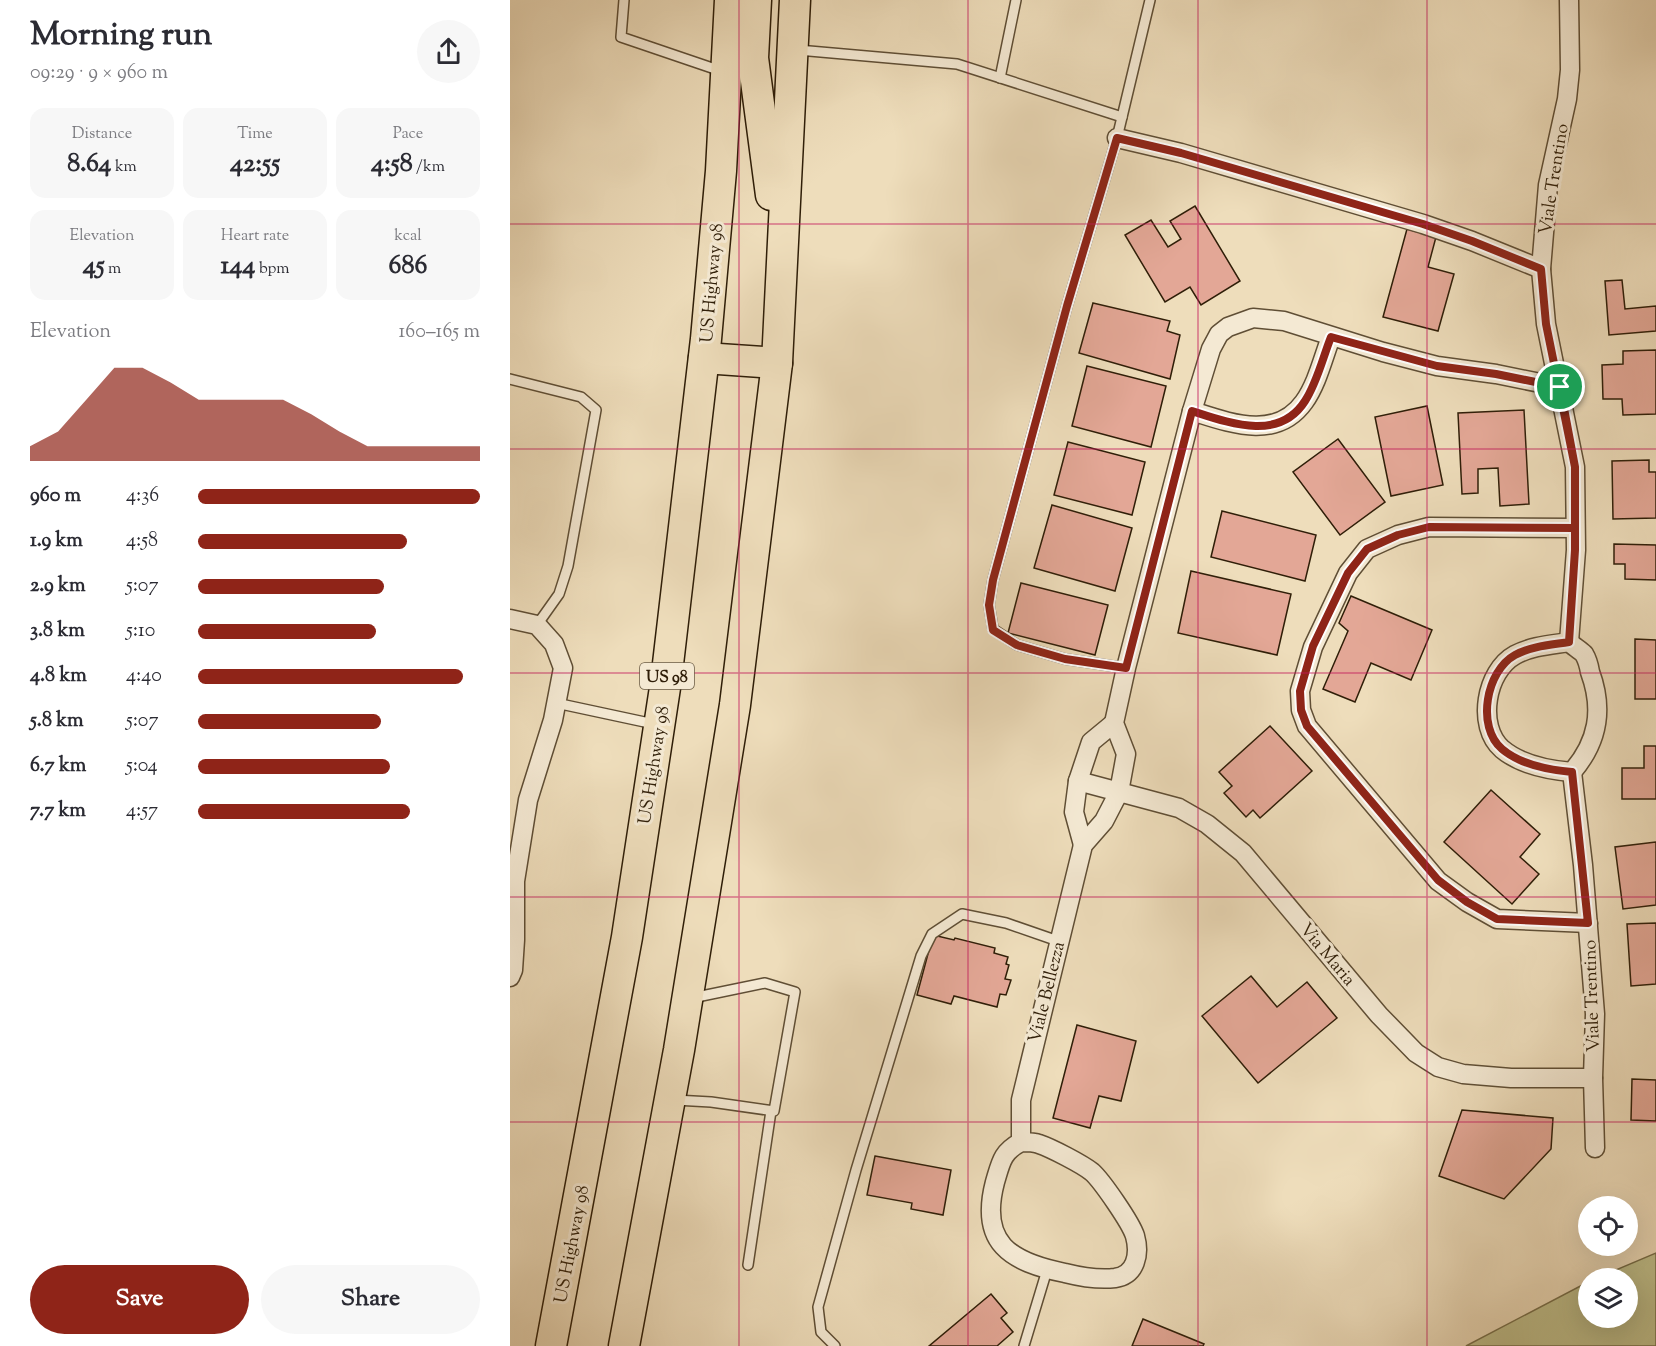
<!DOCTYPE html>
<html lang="en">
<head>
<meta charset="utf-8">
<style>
  body { margin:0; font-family:"Sorts Mill Goudy",serif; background:#f7f7f7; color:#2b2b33; height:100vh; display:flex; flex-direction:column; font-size:22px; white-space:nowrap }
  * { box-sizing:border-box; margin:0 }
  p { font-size:20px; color:#7c7c81 }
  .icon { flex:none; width:33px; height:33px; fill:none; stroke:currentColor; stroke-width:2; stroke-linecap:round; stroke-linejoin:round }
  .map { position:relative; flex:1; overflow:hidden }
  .details { display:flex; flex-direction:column; background:#fff; width:510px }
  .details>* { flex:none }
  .controls { position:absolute; left:1068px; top:1196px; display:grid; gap:12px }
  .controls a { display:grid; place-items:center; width:60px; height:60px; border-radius:50%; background:#fff; box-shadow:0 6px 24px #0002; font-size:30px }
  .pin { position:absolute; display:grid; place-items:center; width:51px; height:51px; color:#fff; margin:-26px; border:3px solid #fff; border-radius:50%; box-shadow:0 2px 6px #0007 }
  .round { display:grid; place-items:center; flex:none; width:63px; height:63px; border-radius:32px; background:#f7f7f7 }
  .overview { display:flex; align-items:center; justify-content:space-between; height:102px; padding:0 30px }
  h1 { font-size:33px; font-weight:800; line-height:45px }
  .metrics { display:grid; grid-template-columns:repeat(3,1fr); gap:9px; height:102px; padding:6px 30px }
  .metrics div { display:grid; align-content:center; border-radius:15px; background:#f7f7f7; text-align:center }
  .metrics b { font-size:26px; font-weight:800 }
  .metrics small { font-size:16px; font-weight:400 }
  .metrics p { font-size:16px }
  .chart { height:168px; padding:12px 30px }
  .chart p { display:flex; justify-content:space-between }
  .chart svg { width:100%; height:108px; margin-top:6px; fill:#8f2418; opacity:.7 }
  .primary-button { display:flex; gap:12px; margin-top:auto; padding:12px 30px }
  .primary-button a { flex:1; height:69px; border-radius:36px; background:#8f2418; color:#fff; font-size:24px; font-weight:800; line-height:69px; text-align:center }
  .primary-button a+a { background:#f7f7f7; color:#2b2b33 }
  ul { padding:0 30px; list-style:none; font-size:20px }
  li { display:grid; grid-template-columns:96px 72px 1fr; align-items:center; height:45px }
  li i { height:15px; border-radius:8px; background:#8f2418 }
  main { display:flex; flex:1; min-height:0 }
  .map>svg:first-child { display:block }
  .green { fill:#bebf8c; stroke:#766e4a; stroke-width:1.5 }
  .building { fill:#e3a796; stroke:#2f1e08; stroke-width:1.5 }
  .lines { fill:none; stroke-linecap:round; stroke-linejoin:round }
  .lane-casing { stroke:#5f4e35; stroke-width:12 }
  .street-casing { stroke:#5f4e35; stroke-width:21 }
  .primary-casing { stroke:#2f1e08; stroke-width:33 }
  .lane { stroke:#f4e9d3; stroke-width:9 }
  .street { stroke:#f4e9d3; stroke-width:18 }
  .primary { stroke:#edb; stroke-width:30 }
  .route-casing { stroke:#fff; stroke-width:12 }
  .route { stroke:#8f2418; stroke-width:8 }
  .grid { fill:none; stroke:#c2185b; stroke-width:1.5; stroke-opacity:0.55 }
  .labels { text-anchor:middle; stroke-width:6; stroke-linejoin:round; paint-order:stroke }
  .shield { fill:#f4e9d3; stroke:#6a5b45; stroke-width:1.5 }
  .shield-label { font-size:16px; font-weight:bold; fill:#2f1e08 }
  .street-label { font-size:18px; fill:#2f1e08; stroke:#f4e9d3 }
</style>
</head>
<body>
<main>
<section class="details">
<div class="overview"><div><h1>Morning run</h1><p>09:29 · 9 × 960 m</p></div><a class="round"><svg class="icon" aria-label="share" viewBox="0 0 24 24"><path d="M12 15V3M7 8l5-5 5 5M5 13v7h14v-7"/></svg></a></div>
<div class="metrics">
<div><p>Distance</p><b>8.64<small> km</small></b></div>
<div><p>Time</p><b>42:55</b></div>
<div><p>Pace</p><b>4:58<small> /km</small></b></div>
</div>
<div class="metrics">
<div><p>Elevation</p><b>45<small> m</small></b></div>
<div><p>Heart rate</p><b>144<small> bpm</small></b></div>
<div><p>kcal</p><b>686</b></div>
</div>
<div class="chart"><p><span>Elevation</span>160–165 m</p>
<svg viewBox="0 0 160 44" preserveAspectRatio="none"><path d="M0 44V38L10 32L20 19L30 6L40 6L50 12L60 19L70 19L80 19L90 19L100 25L110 32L120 38L130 38L140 38L150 38L160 38V44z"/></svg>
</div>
<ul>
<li><b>960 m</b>4:36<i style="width:100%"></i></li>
<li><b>1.9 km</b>4:58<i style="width:74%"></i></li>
<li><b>2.9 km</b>5:07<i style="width:66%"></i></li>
<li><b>3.8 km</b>5:10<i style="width:63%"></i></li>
<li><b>4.8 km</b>4:40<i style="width:94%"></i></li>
<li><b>5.8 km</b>5:07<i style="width:65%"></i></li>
<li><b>6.7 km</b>5:04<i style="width:68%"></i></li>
<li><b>7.7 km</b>4:57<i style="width:75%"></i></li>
</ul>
<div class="primary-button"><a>Save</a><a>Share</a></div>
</section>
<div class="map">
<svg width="1146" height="1346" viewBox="0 0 1146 1346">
  <rect width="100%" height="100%" fill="#edb"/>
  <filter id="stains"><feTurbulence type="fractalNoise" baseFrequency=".00333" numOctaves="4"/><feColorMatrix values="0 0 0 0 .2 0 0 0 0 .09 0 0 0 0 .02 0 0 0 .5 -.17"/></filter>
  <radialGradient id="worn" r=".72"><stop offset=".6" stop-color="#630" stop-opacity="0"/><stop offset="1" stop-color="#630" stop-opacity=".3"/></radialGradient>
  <!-- green -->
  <polygon class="green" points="1146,1253 1146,1346 956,1346 1078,1282 1078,1317 1118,1317 1118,1278 1087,1278"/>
  <!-- building -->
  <g class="building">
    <polygon points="685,206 730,281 691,305 680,287 655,302 615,235 641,220 658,247 671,239 660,221"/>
    <polygon points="897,229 926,237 918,267 944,274 928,331 873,317"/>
    <polygon points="1112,280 1115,309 1146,306 1146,331 1099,335 1095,281"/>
    <polygon points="583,303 660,321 657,331 670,335 660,379 569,353"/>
    <polygon points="1146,350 1146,414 1113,415 1112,399 1093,399 1092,365 1113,364 1113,351"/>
    <polygon points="577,366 656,386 641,447 562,426"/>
    <polygon points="917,406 933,485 881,496 865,417"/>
    <polygon points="1014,410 1019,504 990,506 988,468 968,469 968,493 952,494 948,413"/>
    <polygon points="828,439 875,502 830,535 783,472"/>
    <polygon points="558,442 635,462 622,515 544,495"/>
    <polygon points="1139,460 1139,472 1146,472 1146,518 1103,519 1102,461"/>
    <polygon points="542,505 622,528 605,591 524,568"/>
    <polygon points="712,511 806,535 795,581 701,557"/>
    <polygon points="1104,544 1146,545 1146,580 1115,579 1115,564 1104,564"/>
    <polygon points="681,571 781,594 767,655 668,633"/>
    <polygon points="511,583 598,605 585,655 498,633"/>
    <polygon points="841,596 922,630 901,680 861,663 845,702 813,689 838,631 829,623"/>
    <polygon points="1125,639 1146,640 1146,699 1125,699"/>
    <polygon points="760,726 802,771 750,818 743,810 736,817 714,793 722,786 709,772"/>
    <polygon points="1134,746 1146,746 1146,799 1112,799 1112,768 1134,768"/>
    <polygon points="981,790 1030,834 1010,857 1029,874 1002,904 934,842"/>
    <polygon points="1146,842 1146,905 1113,909 1105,847"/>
    <polygon points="1146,923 1146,984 1121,986 1117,924"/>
    <polygon points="423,935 444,940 445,938 485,948 484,953 498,957 496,964 499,965 495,979 501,980 496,995 490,994 487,1007 444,996 441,1004 407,995"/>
    <polygon points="741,976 767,1007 797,982 827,1018 748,1083 692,1016"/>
    <polygon points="567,1025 626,1041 611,1101 589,1096 580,1128 543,1118"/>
    <polygon points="1122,1079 1146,1080 1146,1121 1121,1120"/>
    <polygon points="952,1110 1043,1118 1041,1149 994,1199 929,1176"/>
    <polygon points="365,1156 441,1170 433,1215 401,1209 402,1203 357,1195"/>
    <polygon points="481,1294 497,1313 491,1318 503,1332 487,1346 419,1346"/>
    <polygon points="633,1319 694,1344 693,1346 622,1346"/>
  </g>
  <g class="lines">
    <defs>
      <g id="lane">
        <polyline points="114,0 111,37 211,71"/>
        <polyline points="288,50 447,64 612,117"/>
        <polyline points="490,78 506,0"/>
        <polyline points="0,379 71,397 86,410 58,566 49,594 27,625"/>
        <polyline points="616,668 555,659 507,645 483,629 479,605 483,580 557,306 607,138 640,0"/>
        <polyline points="46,703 144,724"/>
        <polyline points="165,1100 201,1102 264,1111 285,992 255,983 182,998"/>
        <polyline points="238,1265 261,1111"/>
        <polyline points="325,1346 311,1332 308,1307 346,1170 411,956 422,934 452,914 496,923 548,941"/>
        <polyline points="514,1346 537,1270"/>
      </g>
      <g id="street">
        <polyline points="607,138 671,153 913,224 962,241 1031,269"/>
        <path d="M682,411c38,12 84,30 112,-9 13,-18 19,-44 27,-65"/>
        <polyline points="1065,528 919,527 888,535 857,549 838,573 803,647 790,691 791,710 797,726 928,881 957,902 987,919 1078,923"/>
        <polyline points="0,619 27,625 44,644 53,668 43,720 18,800 5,881 5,940 3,970 0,977"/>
        <polyline points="1059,642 1066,550 1065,467 1036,324 1031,269 1038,185 1057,99 1060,70 1059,0"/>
        <path d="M1059,642c4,4 11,8 15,12 3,5 5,12 6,18 14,38 8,70 -18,100 -24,-2 -51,-7 -70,-23 -26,-23 -16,-78 13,-94 17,-9 35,-10 54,-13z"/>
        <polyline points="1062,772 1073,865 1085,1014 1083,1078 1085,1148"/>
        <polyline points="568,781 669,808 697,824 733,853 869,1015 906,1053 928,1067 953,1074 1001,1078 1083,1078"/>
        <polyline points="573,845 564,812 568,781 581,742 604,723"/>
        <path d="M511,1142c-19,10 -20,20 -26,40 -16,61 15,80 70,91 16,4 33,7 50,5 21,-3 25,-24 20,-42 -4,-13 -33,-55 -43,-64 -10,-8 -41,-24 -53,-28 -5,-2 -12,-2 -18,-2v-42l62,-255 21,-24 15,-29 7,-38 -12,-31 12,-55 66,-257 19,-62 8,-15 9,-7 25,-9 31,3 99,31 54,14 59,8 64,13"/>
      </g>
      <g id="primary">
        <polyline points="246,0 243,58 261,195"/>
        <polyline points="194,358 267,363"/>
        <polyline points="41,1346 117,937 156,681 196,339 211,171 220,0"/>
        <polyline points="114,1346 169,1050 225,705 267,363 285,0"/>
      </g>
    </defs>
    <!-- lane casing -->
    <use href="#lane" class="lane-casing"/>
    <!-- street casing -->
    <use href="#street" class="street-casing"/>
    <!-- primary casing -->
    <use href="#primary" class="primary-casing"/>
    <!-- lane -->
    <use href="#lane" class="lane"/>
    <!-- street -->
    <use href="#street" class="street"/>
    <!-- primary -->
    <use href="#primary" class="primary"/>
  </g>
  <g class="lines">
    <defs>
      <path id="route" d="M1050,387l-64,-13 -59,-8 -106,-29c-8,20 -14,46 -26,64 -26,41 -76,22 -113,10l-66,257 -61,-9 -48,-14 -24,-15 -4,-25 4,-25 74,-274 50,-168 64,15 242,71 49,17 69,28 5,55 29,143v83l-6,92c-19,3 -37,4 -54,13 -29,16 -39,72 -13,94 19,16 46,21 70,23l16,151 -91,-4 -30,-17 -29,-22 -131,-154 -6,-16 -1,-19 13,-45 35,-73 19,-24 31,-14 31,-8 146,1v-61l-15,-80"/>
    </defs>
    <!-- route casing -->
    <use href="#route" class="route-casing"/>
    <!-- route -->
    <use href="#route" class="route"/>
  </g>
  <!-- grid -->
  <path class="grid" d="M229,0v1346M458,0v1346M688,0v1346M917,0v1346M0,224h1146M0,449h1146M0,673h1146M0,897h1146M0,1122h1146"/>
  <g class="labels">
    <!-- shield labels -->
    <rect class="shield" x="130" y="663" width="54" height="26" rx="4.5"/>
    <g class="shield-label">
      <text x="157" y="682">US 98</text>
    </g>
    <!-- street labels -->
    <g class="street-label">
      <text transform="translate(1043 179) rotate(-81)" y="6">Viale Trentino</text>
      <text transform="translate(201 283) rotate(-85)" y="6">US Highway 98</text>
      <text transform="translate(143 765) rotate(-81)" y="6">US Highway 98</text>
      <text transform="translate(818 954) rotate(50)" y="6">Via Maria</text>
      <text transform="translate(536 992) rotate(-76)" y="6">Viale Bellezza</text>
      <text transform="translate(1081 996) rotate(-92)" y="6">Viale Trentino</text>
      <text transform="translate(61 1244) rotate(-79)" y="6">US Highway 98</text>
    </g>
  </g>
  <rect width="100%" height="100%" filter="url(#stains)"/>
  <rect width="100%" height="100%" fill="url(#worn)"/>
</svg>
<div class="controls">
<a><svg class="icon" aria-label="locate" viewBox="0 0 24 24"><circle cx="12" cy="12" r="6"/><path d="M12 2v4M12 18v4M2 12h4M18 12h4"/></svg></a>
<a><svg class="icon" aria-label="layers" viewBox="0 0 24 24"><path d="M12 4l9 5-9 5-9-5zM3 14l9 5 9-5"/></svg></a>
</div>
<div class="pin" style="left:1050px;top:387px;background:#1e9e55"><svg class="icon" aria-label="arrive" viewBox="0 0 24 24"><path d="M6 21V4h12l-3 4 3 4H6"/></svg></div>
</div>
</main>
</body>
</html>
